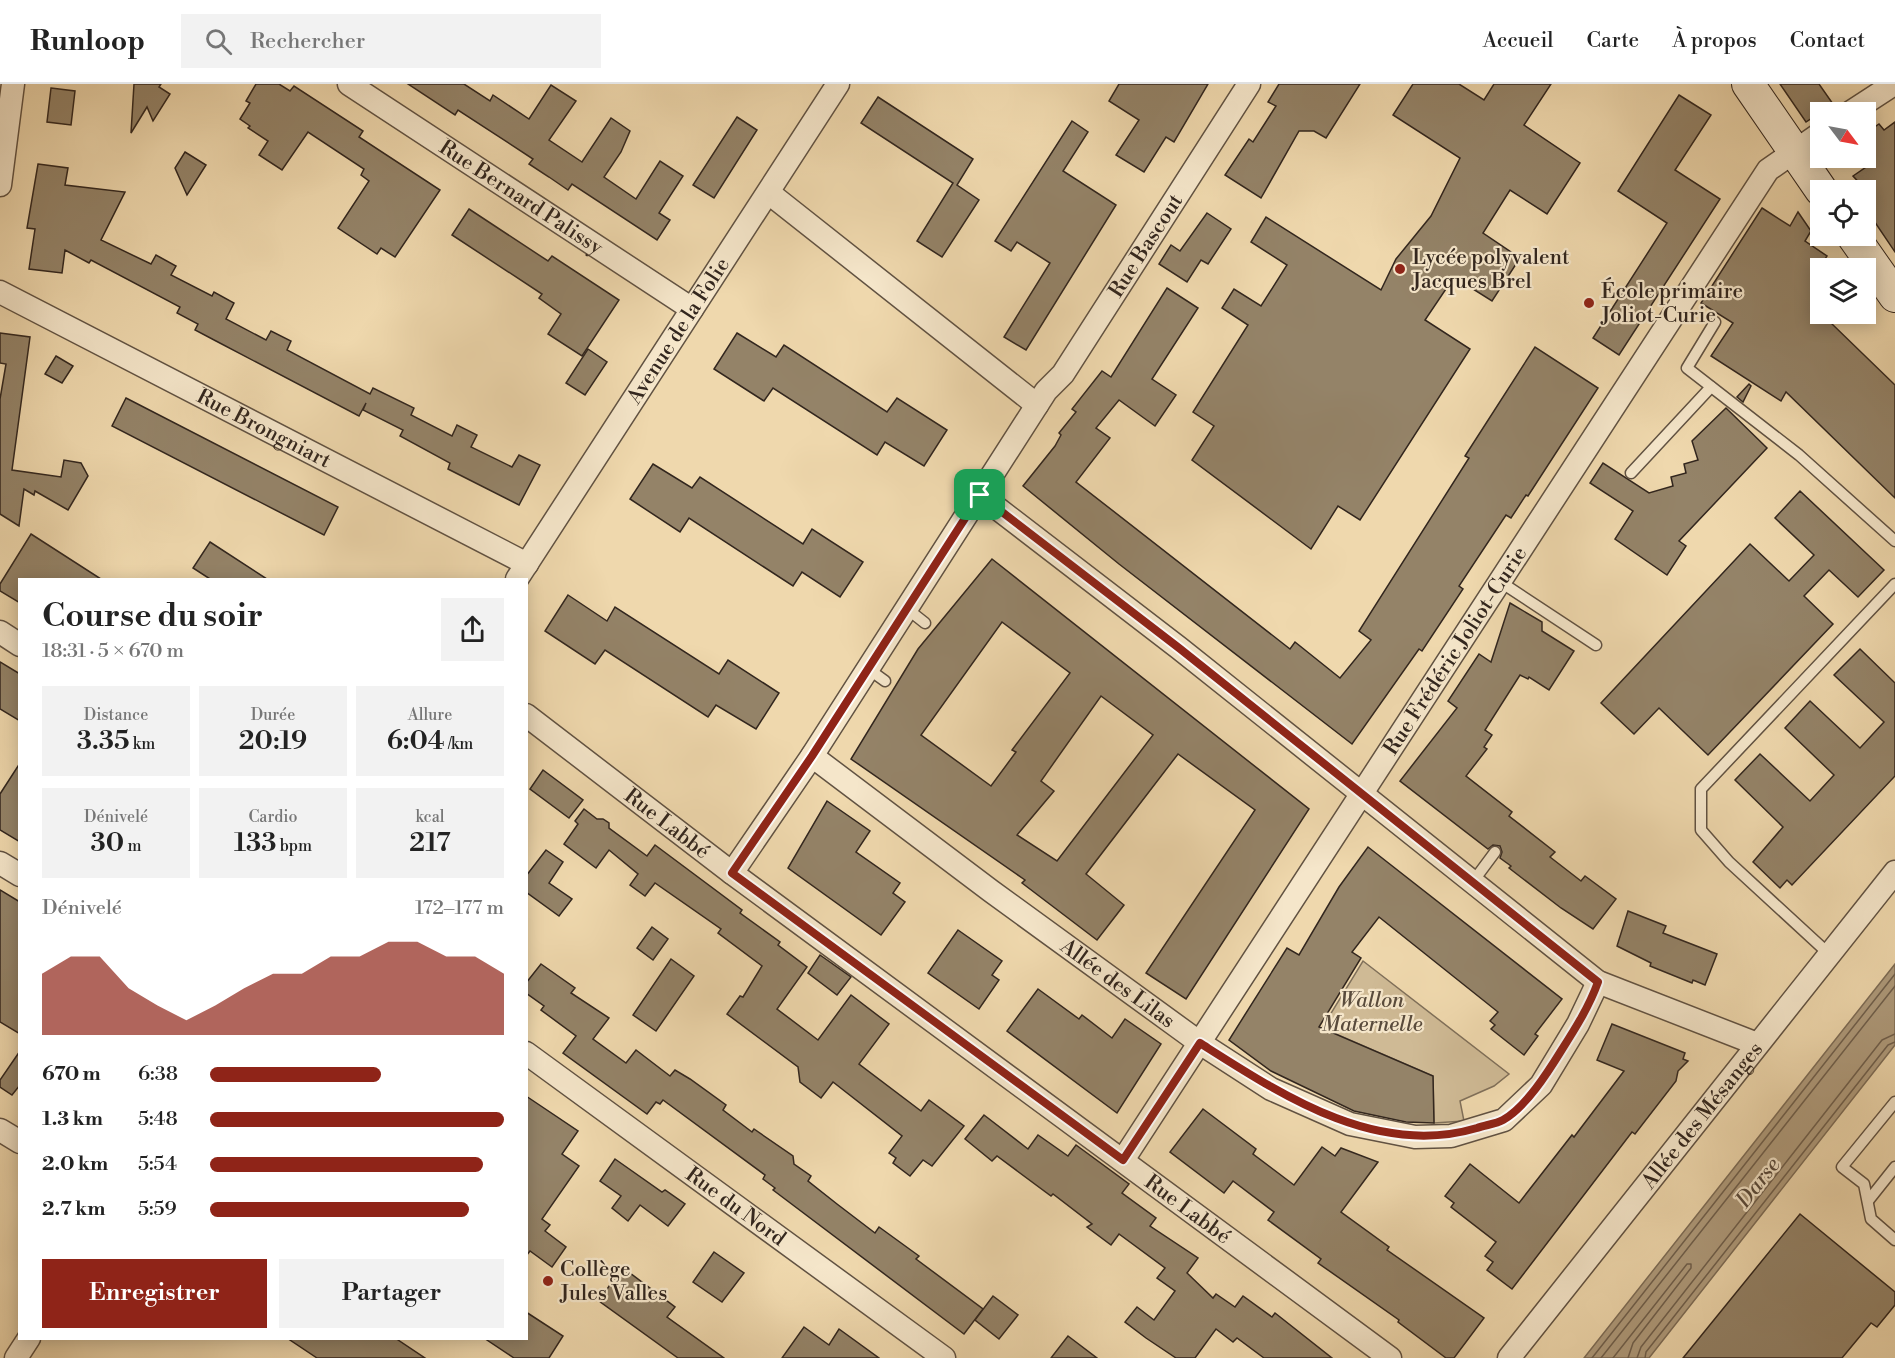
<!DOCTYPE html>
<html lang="fr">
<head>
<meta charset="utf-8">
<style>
  body { margin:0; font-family:"Libre Bodoni",serif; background:#f2f2f2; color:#222; height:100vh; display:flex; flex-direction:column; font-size:22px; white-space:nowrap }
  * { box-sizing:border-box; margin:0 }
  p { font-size:20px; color:#767676 }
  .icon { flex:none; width:33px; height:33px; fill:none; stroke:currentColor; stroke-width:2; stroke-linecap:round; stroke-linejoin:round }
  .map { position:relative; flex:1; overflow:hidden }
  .side { position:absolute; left:18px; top:494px; width:510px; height:762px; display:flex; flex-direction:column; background:#fff; border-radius:0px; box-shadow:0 3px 15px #0003 }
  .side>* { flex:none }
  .needle { width:39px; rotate:122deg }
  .buttons { position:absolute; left:1810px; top:18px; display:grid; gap:12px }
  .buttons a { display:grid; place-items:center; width:66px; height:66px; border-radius:0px; background:#fff; box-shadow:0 3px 15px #0003; font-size:30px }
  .pin { position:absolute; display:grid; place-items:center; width:51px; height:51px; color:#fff; margin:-26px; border-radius:12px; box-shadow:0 3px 9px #0006 }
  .round { display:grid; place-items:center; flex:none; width:63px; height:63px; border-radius:0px; background:#f2f2f2 }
  .head { display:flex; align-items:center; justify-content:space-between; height:102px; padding:0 24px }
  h1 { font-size:33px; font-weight:600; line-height:45px }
  .stats { display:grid; grid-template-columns:repeat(3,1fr); gap:9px; height:102px; padding:6px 24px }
  .stats div { display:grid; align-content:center; border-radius:0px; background:#f2f2f2; text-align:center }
  .stats b { font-size:26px; font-weight:600 }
  .stats small { font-size:16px; font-weight:400 }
  .stats p { font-size:16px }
  .chart { height:168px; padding:12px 24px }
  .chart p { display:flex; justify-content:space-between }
  .chart svg { width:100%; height:108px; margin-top:6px; fill:#8f2418; opacity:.7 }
  .action { display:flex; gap:12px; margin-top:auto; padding:12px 24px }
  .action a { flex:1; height:69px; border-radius:0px; background:#8f2418; color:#fff; font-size:24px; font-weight:600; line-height:69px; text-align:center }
  .action a+a { background:#f2f2f2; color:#222 }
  ul { padding:0 24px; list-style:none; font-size:20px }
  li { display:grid; grid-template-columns:96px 72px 1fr; align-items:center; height:45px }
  li i { height:15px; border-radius:8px; background:#8f2418 }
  header { display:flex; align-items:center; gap:36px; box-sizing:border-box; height:84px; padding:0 30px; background:#fff; border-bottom:2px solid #e0e0e0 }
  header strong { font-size:28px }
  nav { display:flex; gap:33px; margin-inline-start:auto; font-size:21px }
  .search { width:420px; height:54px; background:#f2f2f2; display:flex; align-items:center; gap:15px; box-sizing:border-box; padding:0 21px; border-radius:0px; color:#767676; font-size:22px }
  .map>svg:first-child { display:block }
  .green { fill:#cfba95; stroke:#80705a; stroke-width:1.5 }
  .water { fill:#af9b7c; stroke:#7d6c56; stroke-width:1.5 }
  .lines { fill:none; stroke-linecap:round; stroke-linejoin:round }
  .shore { stroke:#70604d; stroke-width:1.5 }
  .building { fill:#948368; stroke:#32261e; stroke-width:1.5; fill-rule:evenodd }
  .lane-casing { stroke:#615242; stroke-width:13 }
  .street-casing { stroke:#615242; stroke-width:25 }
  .secondary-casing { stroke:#32261e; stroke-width:34 }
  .lane { stroke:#f5e6ca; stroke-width:10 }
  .street { stroke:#f5e6ca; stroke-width:22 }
  .secondary { stroke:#f5e6ca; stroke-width:32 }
  .route-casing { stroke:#fff; stroke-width:12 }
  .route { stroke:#8f2418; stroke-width:8 }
  .poi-dot { fill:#8f2418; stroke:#f5e6ca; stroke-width:2 }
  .labels { text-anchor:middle; stroke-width:4.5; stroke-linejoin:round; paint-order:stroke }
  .street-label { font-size:21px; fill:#32261e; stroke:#f5e6ca }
  .poi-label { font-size:21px; fill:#32261e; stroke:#f5e6ca; text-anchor:start }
  .park-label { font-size:21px; font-style:italic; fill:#594b3c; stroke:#f5e6ca }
  .water-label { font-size:22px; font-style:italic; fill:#58493a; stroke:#f5e6ca }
</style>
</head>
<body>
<header>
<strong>Runloop</strong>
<div class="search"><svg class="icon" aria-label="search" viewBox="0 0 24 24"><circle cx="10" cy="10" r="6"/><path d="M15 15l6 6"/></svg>Rechercher</div>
<nav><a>Accueil</a><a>Carte</a><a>À propos</a><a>Contact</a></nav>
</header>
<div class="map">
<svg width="1895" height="1274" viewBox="0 0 1895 1274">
  <rect width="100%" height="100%" fill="#efd8ad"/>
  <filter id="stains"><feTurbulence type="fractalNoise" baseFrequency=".00333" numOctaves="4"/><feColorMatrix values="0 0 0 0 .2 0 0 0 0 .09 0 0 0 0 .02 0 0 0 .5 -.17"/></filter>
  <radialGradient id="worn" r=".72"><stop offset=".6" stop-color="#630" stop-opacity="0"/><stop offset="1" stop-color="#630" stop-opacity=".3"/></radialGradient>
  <!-- green -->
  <polygon class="green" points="1363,877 1509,990 1494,1002 1460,1017 1464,1037 1434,1039 1433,992 1322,944"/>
  <!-- water -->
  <polygon class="water" points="1895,880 1895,961 1649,1274 1584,1274"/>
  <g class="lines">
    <!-- shore -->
    <g class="shore">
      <polyline points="1592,1274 1895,890"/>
      <polyline points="1601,1274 1895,902"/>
      <polyline points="1613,1274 1687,1180 1691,1180 1691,1184 1633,1259 1628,1274"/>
      <polyline points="1637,1274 1641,1263 1882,956 1895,950"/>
      <polyline points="1645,1274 1646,1268 1888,961 1895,958"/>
    </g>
  </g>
  <!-- building -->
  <g class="building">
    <polygon points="134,0 161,0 159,3 170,10 153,37 147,23 131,49"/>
    <polygon points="256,0 279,0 290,7 294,2 363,47 359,53 440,106 395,173 381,164 377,170 338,144 369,97 361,91 364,85 308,48 282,86 259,71 268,57 248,44 250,42 240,35 250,19 246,17"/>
    <polygon points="408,0 464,0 490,17 493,11 529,35 551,1 576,17 549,56 582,78 611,34 630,47 621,68 604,93 636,115 660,77 683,92 659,129 670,136 657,156 572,100 568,106 549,93 529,80 533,75 458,26 455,31"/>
    <polygon points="1119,0 1208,0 1174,58 1166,53 1144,88 1116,71 1139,36 1109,17"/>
    <polygon points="1279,0 1360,0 1326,54 1314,47 1299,47 1261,114 1225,91 1249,55 1253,58 1276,22 1268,18"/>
    <polygon points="1413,0 1459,0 1484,16 1494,0 1551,0 1524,41 1580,79 1547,130 1510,106 1483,149 1520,174 1492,217 1454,193 1425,236 1470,265 1360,436 1338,422 1311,465 1192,376 1214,342 1193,328 1248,241 1222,224 1234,205 1261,222 1287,181 1251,158 1266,133 1381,206 1396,175 1431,132 1460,74 1393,31"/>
    <polygon points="1780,0 1819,0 1833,20 1806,38"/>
    <polygon points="51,4 75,7 71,41 47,38"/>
    <polygon points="1679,11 1711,31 1675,86 1720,115 1619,271 1593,254 1667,139 1618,107"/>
    <polygon points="878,13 973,75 957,101 979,116 942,173 917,157 953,99 861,39"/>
    <polygon points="737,33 757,46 714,114 693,101"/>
    <polygon points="1072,37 1088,48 1063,87 1116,121 1026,266 1004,253 1050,179 1017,158 1011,167 995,157"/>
    <polygon points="1895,38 1895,168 1868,128 1875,123 1866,106 1853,92 1866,83 1866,49 1879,40 1884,46"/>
    <polygon points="185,68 206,81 187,111 175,84"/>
    <polygon points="38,80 68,84 65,101 125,108 101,156 151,180 156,171 176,182 171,191 212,212 214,208 234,219 226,235 266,256 271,247 291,257 287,266 370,310 373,304 414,324 411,331 452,352 457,341 477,351 471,363 512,383 519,371 540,381 519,421 448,385 450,379 400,352 403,346 363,326 366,319 359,332 216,257 195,246 198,240 177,229 180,223 91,176 89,179 65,166 62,189 29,185 35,145 27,144"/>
    <polygon points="1762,124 1790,142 1798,128 1811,147 1805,157 1827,172 1821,181 1821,230 1837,230 1831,239 1895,301 1895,414 1786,308 1781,317 1711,272 1733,239 1701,219"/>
    <polygon points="469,125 548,177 552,172 619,216 582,272 548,250 561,230 539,214 542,210 452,151"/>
    <polygon points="1207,129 1231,145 1208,180 1201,176 1187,198 1159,180 1171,161 1180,167"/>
    <polygon points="1167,204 1198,224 1152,295 1176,311 1155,342 1119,316 1096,344 1110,354 1076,398 1290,565 1295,558 1340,594 1371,556 1359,547 1469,374 1465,372 1535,263 1598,304 1528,412 1526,411 1511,434 1506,431 1459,502 1463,505 1422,567 1419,565 1352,660 1119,480 1023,402 1055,362 1061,351 1059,349 1076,328 1072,325 1102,287 1111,293"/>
    <polygon points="0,249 30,253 12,386 61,393 64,376 81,379 88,392 68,426 35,407 34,411 24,405 19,442 0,430 0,315 6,280 0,279"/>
    <polygon points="737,249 776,273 784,261 887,328 897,314 947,346 924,382 885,358 877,371 773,304 764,317 714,285"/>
    <polygon points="588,265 607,278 585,311 566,299"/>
    <polygon points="56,272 73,282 62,299 45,290"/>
    <polygon points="1749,300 1751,302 1743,318 1737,313"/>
    <polygon points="126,314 338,423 324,451 112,342"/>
    <polygon points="1726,324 1767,364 1679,457 1686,462 1667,491 1615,455 1633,427 1590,399 1603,379 1649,409 1673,402 1671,393 1686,389 1684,380 1698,376 1692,357"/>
    <polygon points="653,380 692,404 700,393 803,460 812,445 863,478 840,513 802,488 793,502 689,434 680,448 630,415"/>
    <polygon points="1800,407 1884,486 1858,513 1829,486 1804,512 1833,540 1708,671 1659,624 1634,650 1601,619 1750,460 1789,497 1814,471 1775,434"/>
    <polygon points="31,450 101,495 20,495 20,519 0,507 0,500"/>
    <polygon points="210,458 267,495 210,495 193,484"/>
    <path d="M992,475l317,250 -123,190 -40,-26 109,-163 -77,-56 -92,120 38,31 -27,35 -75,-57 3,-3 -174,-121 67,-110zM1002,538l68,51 -58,77 4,2 -25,34 -70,-51zM1101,612l52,39 -96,126 -40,-26 37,-44 -13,-10z"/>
    <polygon points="568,511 607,537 615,523 719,590 728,576 779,609 756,645 716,621 708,633 605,566 595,580 545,547"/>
    <polygon points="1510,519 1542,538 1542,547 1574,567 1549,606 1529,593 1528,595 1520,591 1485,646 1492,651 1484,663 1487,665 1466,692 1512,728 1509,732 1555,768 1550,773 1581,797 1585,792 1616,815 1593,845 1561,824 1509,784 1511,782 1500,774 1502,768 1500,762 1493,761 1488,765 1400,697 1457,624 1448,617 1479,570 1491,578"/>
    <polygon points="1860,565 1895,599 1895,692 1792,801 1787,796 1780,804 1753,778 1783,743 1735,696 1760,670 1810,717 1834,691 1785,644 1810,617 1860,664 1884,638 1834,591"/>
    <polygon points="0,578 20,590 20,637 0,625"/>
    <polygon points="20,679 20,758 0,746 0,710"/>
    <polygon points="543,686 583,716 569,734 530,705"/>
    <polygon points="827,717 870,747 856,768 900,799 893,809 905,818 881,851 788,784"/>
    <polygon points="584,725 597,735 603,735 609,739 609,744 647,772 655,761 742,826 740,829 780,858 778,861 807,883 777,925 818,956 851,911 889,940 859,980 921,1027 929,1016 964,1042 932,1082 923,1076 910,1092 893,1079 896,1074 889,1069 902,1052 833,998 821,1014 800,998 798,983 727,930 740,912 743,913 762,882 718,849 721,845 655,799 645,812 630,801 638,790 609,766 596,784 564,760 578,740 575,737"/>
    <polygon points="1368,763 1562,915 1535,950 1538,952 1524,971 1491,945 1495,941 1490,937 1498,928 1379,833 1352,868 1361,874 1319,943 1433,992 1434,1039 1406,1038 1354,1027 1271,987 1229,956 1287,864 1299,871 1339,803"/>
    <polygon points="546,766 563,778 549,799 572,815 559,832 526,808 526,792"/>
    <polygon points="0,806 20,818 20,950 0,938"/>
    <polygon points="1628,827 1666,842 1663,849 1717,870 1705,901 1693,896 1692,899 1650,882 1651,879 1617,862"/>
    <polygon points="652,843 668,855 653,876 637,864"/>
    <polygon points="958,846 1002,877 992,891 999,896 979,925 928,889"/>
    <polygon points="820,871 851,893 837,911 808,889"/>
    <polygon points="671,875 694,892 656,947 633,931"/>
    <polygon points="541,880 575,904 571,909 609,934 593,955 626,979 636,966 670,992 675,986 690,995 726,1021 723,1026 752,1048 754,1045 793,1072 794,1080 811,1092 808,1097 837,1120 875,1149 879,1143 919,1172 916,1175 983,1225 964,1250 773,1106 775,1104 763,1095 765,1091 663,1016 660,1020 656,1018 647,1030 563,969 576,952 541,926 544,922 526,909 526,899"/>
    <polygon points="1038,905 1079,935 1082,931 1112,954 1125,935 1161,960 1117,1029 1007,947"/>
    <polygon points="1612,940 1685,969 1683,975 1688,977 1678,987 1676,997 1635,1050 1632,1048 1512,1205 1487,1186 1493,1178 1485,1172 1496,1158 1451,1123 1454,1119 1445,1112 1470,1080 1519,1119 1572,1051 1574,1053 1624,987 1597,976"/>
    <polygon points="20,967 20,1001 12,1011 0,1003 0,996"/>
    <polygon points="526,1012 578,1047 562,1070 579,1082 542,1135 550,1141 545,1147 566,1163 552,1183 530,1167 526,1172"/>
    <polygon points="1203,1025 1256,1065 1253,1070 1294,1101 1322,1063 1335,1072 1341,1064 1378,1078 1341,1128 1389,1163 1387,1166 1484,1234 1454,1274 1446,1274 1398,1238 1399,1236 1318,1179 1321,1175 1268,1136 1274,1128 1233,1097 1224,1109 1170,1068"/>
    <polygon points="984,1031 1028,1065 1038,1051 1068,1072 1076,1061 1129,1100 1122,1109 1156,1134 1150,1142 1198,1174 1187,1189 1213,1214 1216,1210 1235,1223 1243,1212 1272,1233 1275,1229 1332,1274 1264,1274 1237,1254 1233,1258 1216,1245 1195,1274 1176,1274 1146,1254 1125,1238 1137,1223 1154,1236 1175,1207 1157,1194 1165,1184 1119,1150 1111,1161 1087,1143 1092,1140 1053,1110 1051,1112 997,1072 992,1077 965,1055"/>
    <polygon points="615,1075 662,1108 665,1106 685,1120 668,1142 640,1121 628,1137 612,1124 621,1112 600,1097"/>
    <polygon points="1800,1130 1895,1208 1895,1221 1877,1243 1871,1239 1842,1274 1683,1274"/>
    <polygon points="714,1168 744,1189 722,1218 693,1198"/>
    <polygon points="622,1183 675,1223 667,1233 724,1274 678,1274 599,1217"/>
    <polygon points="993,1212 1018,1231 999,1255 975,1236"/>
    <polygon points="526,1228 563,1252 549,1274 514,1274 484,1254 526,1254"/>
    <polygon points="804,1243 829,1261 839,1245 879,1274 782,1274"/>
    <polygon points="1068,1252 1097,1274 1051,1274"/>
    <polygon points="287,1254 395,1254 425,1274 317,1274"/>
  </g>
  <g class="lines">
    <defs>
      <g id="lane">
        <polyline points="1715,238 1687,284 1799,371 1895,457"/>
        <polyline points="1631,389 1711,303"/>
        <polyline points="1499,497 1596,561"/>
        <polyline points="906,524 925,539"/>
        <polyline points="867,584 885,597"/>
        <polyline points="1472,799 1495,768"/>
        <polyline points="1829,870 1729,778 1701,746 1701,705 1895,500"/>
        <polyline points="1895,1018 1842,1083 1864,1100 1871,1135 1895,1156"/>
        <polyline points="1868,1117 1895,1083"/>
      </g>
      <g id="street">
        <path id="s1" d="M349,0l343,225"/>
        <polyline points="1851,28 1894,0"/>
        <polyline points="0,101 13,0"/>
        <polyline points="769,109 1037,321"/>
        <path id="s2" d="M0,208l527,272"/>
        <polyline points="980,411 1179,564 1598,898 1757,960"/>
        <path id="s3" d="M517,495l321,-495"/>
        <polyline points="0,548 20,561"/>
        <path id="s4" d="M526,631l206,158 658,485"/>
        <path id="s5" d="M812,672l179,135 209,152 71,46 79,35 65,13 36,-1 53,-16 37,-35 37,-61 20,-42"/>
        <polyline points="0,779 20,791"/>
        <path id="s6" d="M732,789l80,-117 234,-365 17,-17 186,-290"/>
        <path id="s7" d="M526,969l418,305"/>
        <polyline points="0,1046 20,1058"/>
        <path id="s8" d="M1123,1076l645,-990 53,-37"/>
        <polyline points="16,1274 29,1254"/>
        <path id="s9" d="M1509,1274l386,-486"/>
      </g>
      <g id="secondary">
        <polyline points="1748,0 1821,106"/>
        <polyline points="1853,152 1895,212"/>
      </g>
    </defs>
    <!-- lane casing -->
    <use href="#lane" class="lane-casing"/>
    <!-- street casing -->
    <use href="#street" class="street-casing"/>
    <!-- secondary casing -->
    <use href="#secondary" class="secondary-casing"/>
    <!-- lane -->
    <use href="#lane" class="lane"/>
    <!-- street -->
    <use href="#street" class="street"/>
    <!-- secondary -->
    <use href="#secondary" class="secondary"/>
  </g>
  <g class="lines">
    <defs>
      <path id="route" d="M980,411l199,153 419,334c-9,25 -23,47 -37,69 -13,21 -35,56 -58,69 -7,4 -18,5 -26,8 -101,30 -195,-33 -277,-85l-77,117 -391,-287 80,-117z"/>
    </defs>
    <!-- route casing -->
    <use href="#route" class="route-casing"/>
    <!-- route -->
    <use href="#route" class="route"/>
  </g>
  <!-- markers -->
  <g class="poi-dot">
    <circle cx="1400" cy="185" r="6"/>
    <circle cx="1589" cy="219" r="6"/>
    <circle cx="548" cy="1197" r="6"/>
  </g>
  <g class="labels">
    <!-- street labels -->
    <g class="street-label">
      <text dy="7" stroke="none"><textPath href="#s1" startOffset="206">Rue Bernard Palissy</textPath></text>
      <text dy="7" stroke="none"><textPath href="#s6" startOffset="752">Rue Bascout</textPath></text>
      <text dy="7" stroke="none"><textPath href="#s3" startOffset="296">Avenue de la Folie</textPath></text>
      <text dy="7" stroke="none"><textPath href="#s2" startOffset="297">Rue Brongniart</textPath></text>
      <text dy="7" stroke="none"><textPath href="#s8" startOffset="608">Rue Frédéric Joliot-Curie</textPath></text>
      <text dy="7" stroke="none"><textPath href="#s4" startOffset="178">Rue Labbé</textPath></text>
      <text dy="7" stroke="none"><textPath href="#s5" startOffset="381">Allée des Lilas</textPath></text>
      <text dy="7" stroke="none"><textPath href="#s9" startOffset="310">Allée des Mésanges</textPath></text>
      <text dy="7" stroke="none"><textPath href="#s7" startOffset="260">Rue du Nord</textPath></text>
      <text dy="7" stroke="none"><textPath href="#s4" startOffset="826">Rue Labbé</textPath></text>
    </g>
    <!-- poi labels -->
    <g class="poi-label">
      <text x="1412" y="180">Lycée polyvalent<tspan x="1412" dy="24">Jacques Brel</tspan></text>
      <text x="1601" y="214">École primaire<tspan x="1601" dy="24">Joliot-Curie</tspan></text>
      <text x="560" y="1192">Collège<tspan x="560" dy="24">Jules Valles</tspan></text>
    </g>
    <!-- park labels -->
    <g class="park-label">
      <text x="1372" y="923">Wallon<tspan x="1372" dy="24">Maternelle</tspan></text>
    </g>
    <!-- water labels -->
    <g class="water-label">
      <text transform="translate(1757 1098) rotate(-52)" y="8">Darse</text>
    </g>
  </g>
  <rect width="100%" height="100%" filter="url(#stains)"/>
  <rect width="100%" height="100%" fill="url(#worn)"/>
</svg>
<div class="buttons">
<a><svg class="needle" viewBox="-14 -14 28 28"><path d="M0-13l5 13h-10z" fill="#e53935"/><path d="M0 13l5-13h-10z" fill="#767676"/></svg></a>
<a><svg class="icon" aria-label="locate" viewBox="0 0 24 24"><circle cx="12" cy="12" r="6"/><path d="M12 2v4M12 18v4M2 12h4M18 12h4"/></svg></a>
<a><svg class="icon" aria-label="layers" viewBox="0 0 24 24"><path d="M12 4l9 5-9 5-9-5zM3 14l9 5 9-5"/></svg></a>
</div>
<div class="pin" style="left:980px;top:411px;background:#1e9e55"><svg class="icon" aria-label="arrive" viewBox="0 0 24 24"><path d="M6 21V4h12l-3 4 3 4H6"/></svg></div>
<section class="side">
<div class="head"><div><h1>Course du soir</h1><p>18:31 · 5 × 670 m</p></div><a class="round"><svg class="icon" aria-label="share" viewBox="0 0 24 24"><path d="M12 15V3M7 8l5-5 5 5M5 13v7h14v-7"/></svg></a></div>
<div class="stats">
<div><p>Distance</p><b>3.35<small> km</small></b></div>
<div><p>Durée</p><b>20:19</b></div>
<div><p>Allure</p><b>6:04<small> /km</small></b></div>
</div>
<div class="stats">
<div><p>Dénivelé</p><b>30<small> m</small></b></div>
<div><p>Cardio</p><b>133<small> bpm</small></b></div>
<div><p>kcal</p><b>217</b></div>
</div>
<div class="chart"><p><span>Dénivelé</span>172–177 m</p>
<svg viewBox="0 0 160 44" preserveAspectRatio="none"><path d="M0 44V19L10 12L20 12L30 25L40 32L50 38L60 32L70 25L80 19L90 19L100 12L110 12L120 6L130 6L140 12L150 12L160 19V44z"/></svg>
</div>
<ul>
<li><b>670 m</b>6:38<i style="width:58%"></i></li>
<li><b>1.3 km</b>5:48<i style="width:100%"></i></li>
<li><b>2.0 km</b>5:54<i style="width:93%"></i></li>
<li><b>2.7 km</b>5:59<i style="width:88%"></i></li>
</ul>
<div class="action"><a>Enregistrer</a><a>Partager</a></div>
</section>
</div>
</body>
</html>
